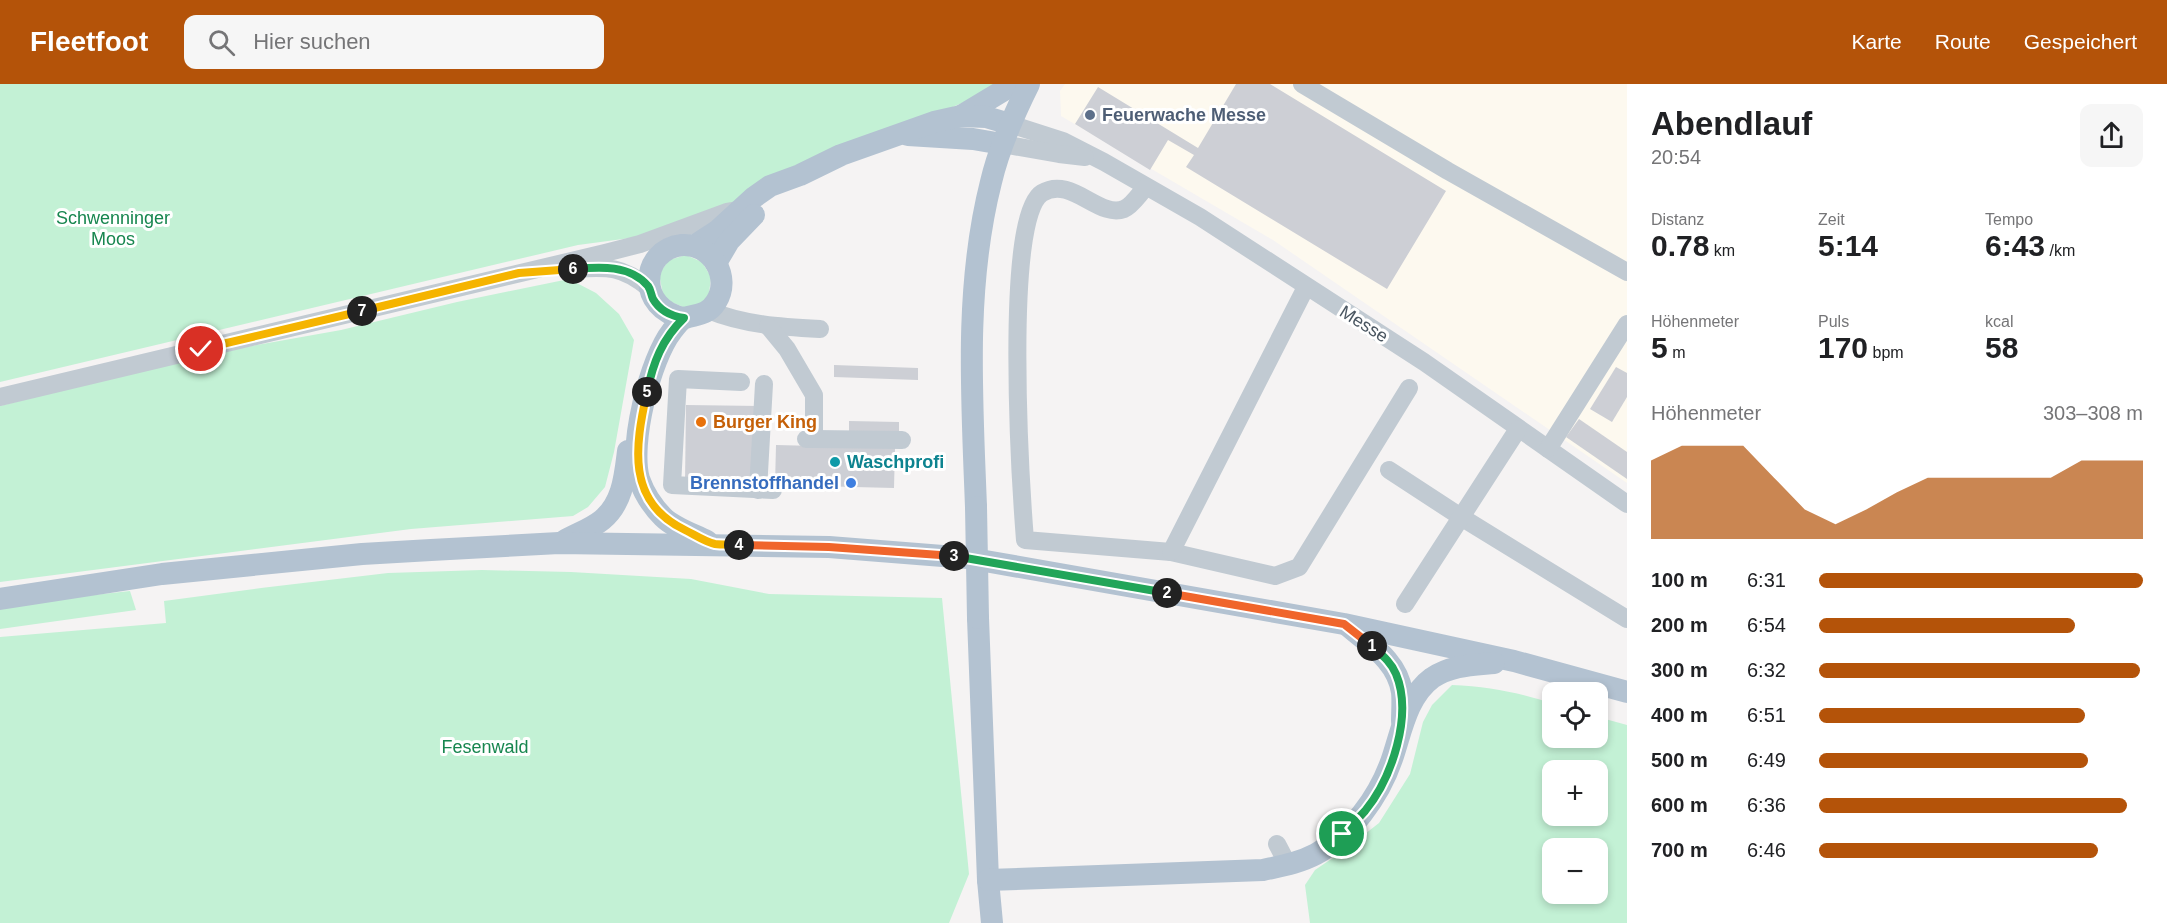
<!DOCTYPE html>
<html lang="de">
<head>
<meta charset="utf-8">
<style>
  body { margin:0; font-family:Arial,sans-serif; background:#f6f6f6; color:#202124; height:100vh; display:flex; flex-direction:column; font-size:22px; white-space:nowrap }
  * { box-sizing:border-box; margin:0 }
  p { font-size:20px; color:#757577 }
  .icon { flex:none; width:33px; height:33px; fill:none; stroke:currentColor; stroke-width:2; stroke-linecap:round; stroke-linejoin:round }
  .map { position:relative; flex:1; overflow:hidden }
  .details { display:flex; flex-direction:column; background:#fff; width:540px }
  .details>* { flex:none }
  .tools { position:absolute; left:1542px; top:598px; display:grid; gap:12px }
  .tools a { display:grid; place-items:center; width:66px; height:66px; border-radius:12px; background:#fff; box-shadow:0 3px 9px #0003; font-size:30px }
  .pin { position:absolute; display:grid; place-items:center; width:51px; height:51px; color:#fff; margin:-26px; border:3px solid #fff; border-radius:50%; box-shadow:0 2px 6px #0007 }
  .km { position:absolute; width:30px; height:30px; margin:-15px; border-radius:50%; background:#222; color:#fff; font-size:16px; line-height:30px; text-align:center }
  .round { display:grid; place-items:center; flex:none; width:63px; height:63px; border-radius:12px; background:#f6f6f6 }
  .overview { display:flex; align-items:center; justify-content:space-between; height:102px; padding:0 24px }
  h1 { font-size:33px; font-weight:600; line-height:45px }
  .stats { display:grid; grid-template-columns:repeat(3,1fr); gap:9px; height:102px; padding:6px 24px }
  .stats div { display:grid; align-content:center }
  .stats b { font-size:30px; font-weight:600 }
  .stats small { font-size:16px; font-weight:400 }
  .stats p { font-size:16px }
  .chart { height:168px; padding:12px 24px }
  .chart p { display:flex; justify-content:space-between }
  .chart svg { width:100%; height:108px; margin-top:6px; fill:#b45309; opacity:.7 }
  ul { padding:0 24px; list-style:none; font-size:20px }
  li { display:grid; grid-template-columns:96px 72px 1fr; align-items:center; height:45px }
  li i { height:15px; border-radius:8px; background:#b45309 }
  header { display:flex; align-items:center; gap:36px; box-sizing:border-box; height:84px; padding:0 30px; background:#b45309; color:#fff }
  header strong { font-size:28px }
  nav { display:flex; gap:33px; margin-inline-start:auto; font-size:21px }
  .search { width:420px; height:54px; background:#f6f6f6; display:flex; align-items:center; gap:15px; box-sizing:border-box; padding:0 21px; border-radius:12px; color:#757577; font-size:22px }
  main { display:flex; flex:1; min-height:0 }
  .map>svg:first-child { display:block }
  .commercial { fill:#fdf9ef }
  .green { fill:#c3f1d5; fill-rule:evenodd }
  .building { fill:#cdcfd5 }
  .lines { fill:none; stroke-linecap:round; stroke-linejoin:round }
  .minor { stroke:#c1cad2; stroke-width:18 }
  .major { stroke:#b3c2d1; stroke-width:22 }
  .major-bridge { stroke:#b3c2d1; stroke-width:22 }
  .split-1-casing { stroke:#fff; stroke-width:12 }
  .split-2-casing { stroke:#fff; stroke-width:12 }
  .split-3-casing { stroke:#fff; stroke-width:12 }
  .split-4-casing { stroke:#fff; stroke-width:12 }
  .split-5-casing { stroke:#fff; stroke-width:12 }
  .split-6-casing { stroke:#fff; stroke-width:12 }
  .split-7-casing { stroke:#fff; stroke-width:12 }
  .split-8-casing { stroke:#fff; stroke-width:12 }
  .split-1 { stroke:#22a559; stroke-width:8 }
  .split-2 { stroke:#f0652b; stroke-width:8 }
  .split-3 { stroke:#22a559; stroke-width:8 }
  .split-4 { stroke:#f0652b; stroke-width:8 }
  .split-5 { stroke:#f5b400; stroke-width:8 }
  .split-6 { stroke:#22a559; stroke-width:8 }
  .split-7 { stroke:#f5b400; stroke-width:8 }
  .split-8 { stroke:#f5b400; stroke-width:8 }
  .service-dot { fill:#5c6f8a; stroke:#fff; stroke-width:2 }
  .food-dot { fill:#e8710a; stroke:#fff; stroke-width:2 }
  .culture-dot { fill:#0f9aa8; stroke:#fff; stroke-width:2 }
  .shop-dot { fill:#3f7fe0; stroke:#fff; stroke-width:2 }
  .labels { text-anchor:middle; stroke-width:6; stroke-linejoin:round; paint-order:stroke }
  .service-label { font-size:18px; font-weight:bold; fill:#4e5e75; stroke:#fff; text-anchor:start }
  .park-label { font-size:18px; fill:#17864f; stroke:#fff }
  .street-label { font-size:18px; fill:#4a5661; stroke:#fff }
  .food-label { font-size:18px; font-weight:bold; fill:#c56008; stroke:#fff; text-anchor:start }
  .culture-label { font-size:18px; font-weight:bold; fill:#0d838f; stroke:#fff; text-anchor:start }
  .shop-label { font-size:18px; font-weight:bold; fill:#366cbe; stroke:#fff; text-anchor:end }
</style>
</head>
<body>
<header>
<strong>Fleetfoot</strong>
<div class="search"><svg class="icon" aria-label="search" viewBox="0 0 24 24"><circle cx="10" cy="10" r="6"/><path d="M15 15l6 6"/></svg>Hier suchen</div>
<nav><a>Karte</a><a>Route</a><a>Gespeichert</a></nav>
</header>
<main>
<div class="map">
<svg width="1627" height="839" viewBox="0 0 1627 839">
  <rect width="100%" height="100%" fill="#f5f3f3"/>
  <!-- commercial -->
  <polygon class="commercial" points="1065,0 1627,0 1627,399 1273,156 1061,32 1060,7"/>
  <!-- green -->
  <g class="green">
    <polygon points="0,0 1006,0 735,117 703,133 653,151 578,161 0,298"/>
    <polygon points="686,171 702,178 711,193 709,210 704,217 688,225 664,215 659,190 669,176"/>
    <polygon points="569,195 596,209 619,230 634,256 614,368 605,403 588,423 573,432 411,445 0,498 0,322 190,273 341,246 457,218"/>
    <polygon points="482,486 571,488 691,495 769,510 942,514 969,790 949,839 0,839 0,553 166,539 164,517 261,504 388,489"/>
    <polygon points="130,507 136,526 0,545 0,523 29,518"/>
    <path d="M1452,601c37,1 66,8 100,18v35h46v-21l29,8v198h-317l-5,-38 10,-15 28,-19 36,-28 31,-49 13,-52 9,-17zM1552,687h46v45h-46zM1552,765h46v45h-46z"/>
  </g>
  <!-- building -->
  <g class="building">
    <polygon points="1236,0 1270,0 1446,107 1387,205 1186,83 1194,71 1168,56 1150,86 1075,40 1098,3 1198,64"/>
    <polygon points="834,281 918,284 918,296 834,293"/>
    <polygon points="1616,283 1627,289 1627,313 1612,338 1590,325"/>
    <polygon points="686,321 760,322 759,400 685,399"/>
    <polygon points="1579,335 1627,368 1627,395 1566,353"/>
    <polygon points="849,337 899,338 899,350 849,349"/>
    <polygon points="776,361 895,364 894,404 775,401"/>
  </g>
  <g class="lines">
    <!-- minor -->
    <g class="minor">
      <polyline points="1302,0 1448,87 1627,188"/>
      <polyline points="1010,40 1063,57 1104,78 1200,133 1424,278 1627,420"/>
      <polyline points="1002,60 1059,70 1085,73"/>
      <path d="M1146,103c-6,6 -14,19 -22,22 -25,10 -53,-34 -82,-16 -39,24 -21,296 -17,347l146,12 104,24 24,-9 110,-179"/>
      <path d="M572,185c35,-2 49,-4 77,19"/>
      <path d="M708,226c36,15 74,17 112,19"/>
      <polyline points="768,242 787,265 814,311 814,355 806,355"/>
      <polyline points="741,298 678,295 672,401 773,406"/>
      <polyline points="0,313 605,169 640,160 727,128 739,126"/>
      <polyline points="814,355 902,356"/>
      <polyline points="1548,365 1627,240"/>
      <polyline points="1389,386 1461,433 1627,535"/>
      <polyline points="758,406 764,300"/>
      <polyline points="1171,468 1306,203"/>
      <polyline points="1405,520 1518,345"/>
      <polyline points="1277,760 1288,781"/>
    </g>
    <!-- major -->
    <g class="major">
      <polyline points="961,32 1014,0"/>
      <polyline points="908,51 973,55 1002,60"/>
      <polyline points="694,162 717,147 753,114 770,102 800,91 841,71 934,38 961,32 986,33 1010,40"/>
      <polyline points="716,179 729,157 754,131"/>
      <path d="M684,234c-47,-8 -45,-68 -2,-73 29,-2 50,32 34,57 -8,13 -19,12 -31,16 -5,2 -10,9 -13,13 -22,28 -43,113 -33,148 5,14 14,28 24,38 11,11 30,17 44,24"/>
      <path d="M976,423c-4,-108 -12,-219 15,-325 8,-34 22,-66 38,-98"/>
      <path d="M564,457c12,-7 27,-12 38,-21 21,-17 23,-45 26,-69"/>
      <polyline points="0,515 162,490 362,470 431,466 559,459 829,463 968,474 1344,540 1514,577 1627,608"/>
      <polyline points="978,534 988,796 992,839"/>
      <path d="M1348,542c22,19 49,34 54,66 1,9 0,20 0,29"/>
      <path d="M988,796l275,-10c18,-4 36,-7 53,-16 35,-19 63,-57 76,-95 9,-26 15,-63 40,-81 19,-13 41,-13 62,-15"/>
    </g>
    <!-- major-bridge -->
    <polyline class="major-bridge" points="976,423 978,534"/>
  </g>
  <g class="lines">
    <defs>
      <path id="split-1" d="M1342,750c8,-7 16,-15 23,-23 27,-33 48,-96 31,-137 -5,-12 -14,-19 -24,-28"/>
      <polyline id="split-2" points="1167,509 1344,540 1372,562"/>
      <polyline id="split-3" points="954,472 1167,509"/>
      <polyline id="split-4" points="739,461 829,463 954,472"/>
      <path id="split-5" d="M647,308c-12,54 -21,110 38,138 10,5 20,12 30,14 8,1 16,0 24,1"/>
      <path id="split-6" d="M573,185c26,-2 56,-5 75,17 3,4 3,9 5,13 7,12 17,17 31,19 -22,21 -31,45 -37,74"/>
      <polyline id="split-7" points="362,227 519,189 573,185"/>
      <polyline id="split-8" points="201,265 362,227"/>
    </defs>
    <!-- split-1 casing -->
    <use href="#split-1" class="split-1-casing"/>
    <!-- split-2 casing -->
    <use href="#split-2" class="split-2-casing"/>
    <!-- split-3 casing -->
    <use href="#split-3" class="split-3-casing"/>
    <!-- split-4 casing -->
    <use href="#split-4" class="split-4-casing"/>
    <!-- split-5 casing -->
    <use href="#split-5" class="split-5-casing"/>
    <!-- split-6 casing -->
    <use href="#split-6" class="split-6-casing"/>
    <!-- split-7 casing -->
    <use href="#split-7" class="split-7-casing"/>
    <!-- split-8 casing -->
    <use href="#split-8" class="split-8-casing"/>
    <!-- split-1 -->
    <use href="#split-1" class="split-1"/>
    <!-- split-2 -->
    <use href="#split-2" class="split-2"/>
    <!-- split-3 -->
    <use href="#split-3" class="split-3"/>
    <!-- split-4 -->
    <use href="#split-4" class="split-4"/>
    <!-- split-5 -->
    <use href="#split-5" class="split-5"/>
    <!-- split-6 -->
    <use href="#split-6" class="split-6"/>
    <!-- split-7 -->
    <use href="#split-7" class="split-7"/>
    <!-- split-8 -->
    <use href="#split-8" class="split-8"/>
  </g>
  <!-- markers -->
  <circle class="service-dot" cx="1090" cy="31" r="6"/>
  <circle class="food-dot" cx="701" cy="338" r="6"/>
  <circle class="culture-dot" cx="835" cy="378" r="6"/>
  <circle class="shop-dot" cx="851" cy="399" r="6"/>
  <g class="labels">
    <!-- service labels -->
    <g class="service-label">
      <text x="1102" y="37">Feuerwache Messe</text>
    </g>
    <!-- park labels -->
    <g class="park-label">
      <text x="113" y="140">Schwenninger<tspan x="113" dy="21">Moos</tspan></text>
      <text x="485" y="669">Fesenwald</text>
    </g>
    <!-- street labels -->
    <g class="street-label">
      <text transform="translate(1364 240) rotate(32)" y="6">Messe</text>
    </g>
    <!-- food labels -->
    <g class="food-label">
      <text x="713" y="344">Burger King</text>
    </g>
    <!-- culture labels -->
    <g class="culture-label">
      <text x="847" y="384">Waschprofi</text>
    </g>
    <!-- shop labels -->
    <g class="shop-label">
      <text x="839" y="405">Brennstoffhandel</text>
    </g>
  </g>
</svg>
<div class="tools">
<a><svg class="icon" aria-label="locate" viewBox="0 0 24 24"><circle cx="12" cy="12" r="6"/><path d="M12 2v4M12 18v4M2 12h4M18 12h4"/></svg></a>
<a>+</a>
<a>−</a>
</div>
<div class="pin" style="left:1342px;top:750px;background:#1e9e55"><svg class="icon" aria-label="arrive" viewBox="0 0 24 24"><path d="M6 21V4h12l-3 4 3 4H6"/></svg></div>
<div class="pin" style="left:201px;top:265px;background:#d93025"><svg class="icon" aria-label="check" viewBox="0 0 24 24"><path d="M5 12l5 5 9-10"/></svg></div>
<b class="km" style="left:1372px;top:562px">1</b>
<b class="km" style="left:1167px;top:509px">2</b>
<b class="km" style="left:954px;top:472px">3</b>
<b class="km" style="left:739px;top:461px">4</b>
<b class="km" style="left:647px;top:308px">5</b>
<b class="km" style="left:573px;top:185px">6</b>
<b class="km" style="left:362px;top:227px">7</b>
</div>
<section class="details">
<div class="overview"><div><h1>Abendlauf</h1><p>20:54</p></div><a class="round"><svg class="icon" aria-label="share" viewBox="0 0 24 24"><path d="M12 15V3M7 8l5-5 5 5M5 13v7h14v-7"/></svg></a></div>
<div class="stats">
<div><p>Distanz</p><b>0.78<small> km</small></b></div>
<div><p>Zeit</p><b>5:14</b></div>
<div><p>Tempo</p><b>6:43<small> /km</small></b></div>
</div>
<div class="stats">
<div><p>Höhenmeter</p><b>5<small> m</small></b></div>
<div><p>Puls</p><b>170<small> bpm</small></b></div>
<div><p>kcal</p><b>58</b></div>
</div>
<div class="chart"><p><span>Höhenmeter</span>303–308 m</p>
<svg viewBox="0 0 160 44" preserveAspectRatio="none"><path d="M0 44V12L10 6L20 6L30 6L40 19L50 32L60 38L70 32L80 25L90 19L100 19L110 19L120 19L130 19L140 12L150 12L160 12V44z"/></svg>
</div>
<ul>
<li><b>100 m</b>6:31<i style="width:100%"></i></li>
<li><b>200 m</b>6:54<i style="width:79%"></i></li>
<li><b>300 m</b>6:32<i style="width:99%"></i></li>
<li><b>400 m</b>6:51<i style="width:82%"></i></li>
<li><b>500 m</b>6:49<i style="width:83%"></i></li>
<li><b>600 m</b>6:36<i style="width:95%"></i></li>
<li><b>700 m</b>6:46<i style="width:86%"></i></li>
</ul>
</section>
</main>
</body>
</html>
